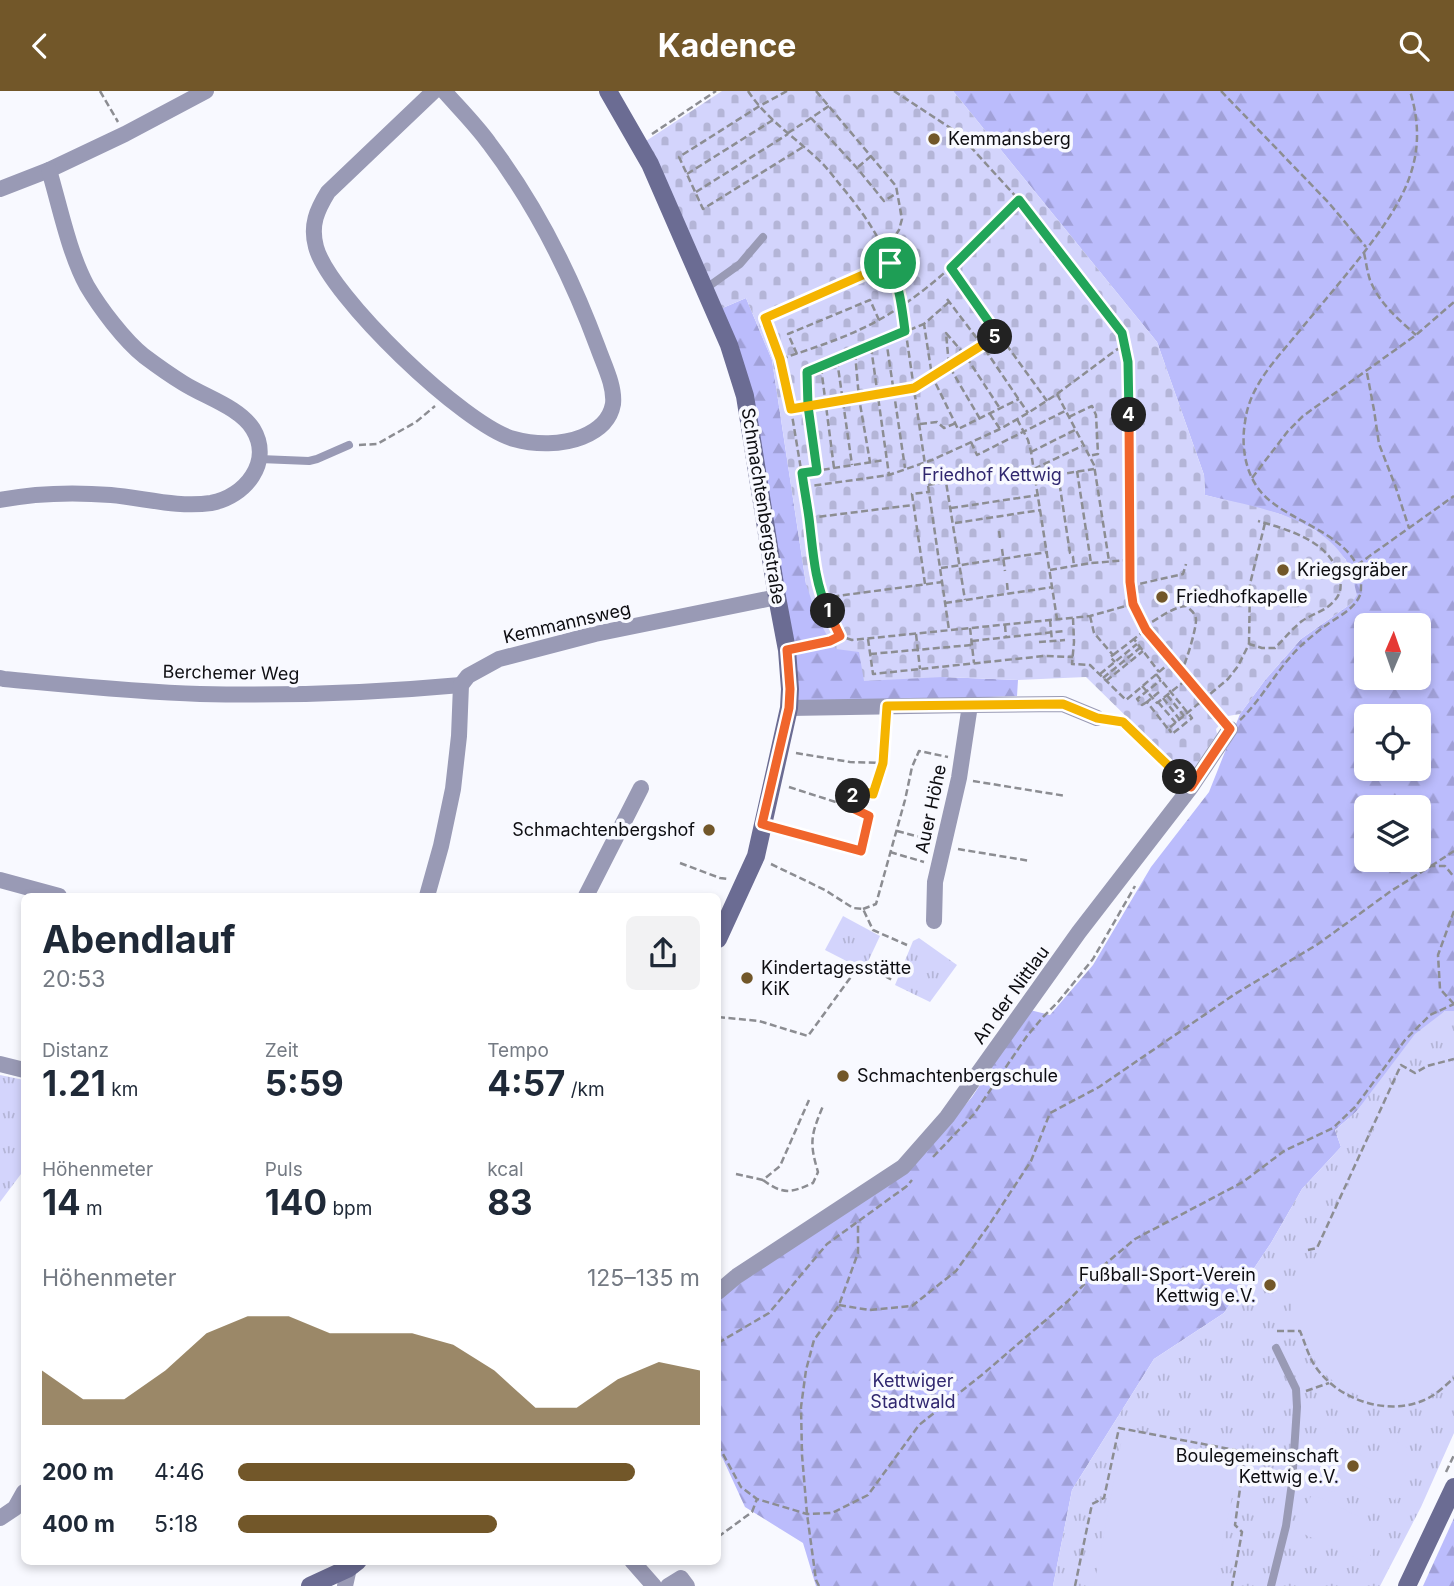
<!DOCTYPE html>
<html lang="de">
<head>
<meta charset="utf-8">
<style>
  body { margin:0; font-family:Inter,sans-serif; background:#f2f2f3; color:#1f2937; height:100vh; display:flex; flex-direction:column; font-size:26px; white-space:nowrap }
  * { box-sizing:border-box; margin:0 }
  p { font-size:23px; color:#747a83 }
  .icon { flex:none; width:38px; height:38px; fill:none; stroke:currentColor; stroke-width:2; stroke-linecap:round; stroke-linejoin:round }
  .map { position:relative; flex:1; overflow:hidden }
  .side { position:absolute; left:21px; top:802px; width:700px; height:672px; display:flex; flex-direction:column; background:#fff; border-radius:10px; box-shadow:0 4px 10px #0003 }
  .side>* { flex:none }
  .needle { width:46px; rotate:2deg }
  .controls { position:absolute; left:1354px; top:522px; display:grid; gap:14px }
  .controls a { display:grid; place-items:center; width:77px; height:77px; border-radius:10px; background:#fff; box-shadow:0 4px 10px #0003; font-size:35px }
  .pin { position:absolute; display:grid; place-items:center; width:60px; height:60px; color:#fff; margin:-30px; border:4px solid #fff; border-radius:50%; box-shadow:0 2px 7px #0007 }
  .km { position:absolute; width:35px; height:35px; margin:-18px; border-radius:50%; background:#222; color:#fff; font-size:19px; line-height:35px; text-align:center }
  .round { display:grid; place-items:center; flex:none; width:74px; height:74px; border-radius:10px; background:#f2f2f3 }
  .headline { display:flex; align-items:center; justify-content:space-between; height:119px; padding:0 21px }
  h1 { font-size:38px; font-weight:700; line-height:52px }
  .stats { display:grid; grid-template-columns:repeat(3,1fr); gap:10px; height:119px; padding:7px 21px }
  .stats div { display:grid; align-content:center }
  .stats b { font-size:35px; font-weight:700 }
  .stats small { font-size:19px; font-weight:400 }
  .stats p { font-size:19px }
  .chart { height:196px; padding:14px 21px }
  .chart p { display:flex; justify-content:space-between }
  .chart svg { width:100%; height:126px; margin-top:7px; fill:#725729; opacity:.7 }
  ul { padding:0 21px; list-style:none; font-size:23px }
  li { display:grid; grid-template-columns:112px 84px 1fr; align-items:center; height:52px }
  li i { height:18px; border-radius:9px; background:#725729 }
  header { display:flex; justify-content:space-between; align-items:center; height:91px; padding:0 21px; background:#725729; color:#fff; font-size:32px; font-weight:700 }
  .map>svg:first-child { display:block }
  .forest { fill:url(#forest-firs); fill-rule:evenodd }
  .cemetery { fill:url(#cemetery-stones) }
  .park { fill:url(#park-tufts) }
  .garden { fill:#d3d4fc }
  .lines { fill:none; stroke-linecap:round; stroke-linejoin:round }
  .path { stroke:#8c8d92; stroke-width:2.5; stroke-dasharray:7 3.5; stroke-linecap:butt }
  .lane { stroke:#999ab5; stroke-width:8 }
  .street { stroke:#999ab5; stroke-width:16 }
  .secondary { stroke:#6b6c93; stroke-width:18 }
  .split-1-casing { stroke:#fff; stroke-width:14 }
  .split-2-casing { stroke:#fff; stroke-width:14 }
  .split-3-casing { stroke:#fff; stroke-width:14 }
  .split-4-casing { stroke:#fff; stroke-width:14 }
  .split-5-casing { stroke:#fff; stroke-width:14 }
  .split-6-casing { stroke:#fff; stroke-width:14 }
  .split-1 { stroke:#22a559; stroke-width:9 }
  .split-2 { stroke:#f0652b; stroke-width:9 }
  .split-3 { stroke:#f5b400; stroke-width:9 }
  .split-4 { stroke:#f0652b; stroke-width:9 }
  .split-5 { stroke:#22a559; stroke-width:9 }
  .split-6 { stroke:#f5b400; stroke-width:9 }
  .poi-dot { fill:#725729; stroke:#f8f9ff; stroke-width:2.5 }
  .labels { text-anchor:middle; stroke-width:7; stroke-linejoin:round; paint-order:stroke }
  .poi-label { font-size:18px; fill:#0d0d11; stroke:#f8f9ff; text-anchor:start }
  .park-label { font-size:18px; fill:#30276f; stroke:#f8f9ff }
  .street-label { font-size:18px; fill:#0d0d11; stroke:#f8f9ff }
</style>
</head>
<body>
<header><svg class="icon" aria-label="back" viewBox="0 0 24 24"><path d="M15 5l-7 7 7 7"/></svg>Kadence<svg class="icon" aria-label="search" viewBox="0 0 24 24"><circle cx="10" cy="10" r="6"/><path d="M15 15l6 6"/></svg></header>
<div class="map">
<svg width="1454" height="1495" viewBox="0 0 1454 1495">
  <defs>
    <pattern id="forest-firs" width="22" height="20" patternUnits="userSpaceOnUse" patternTransform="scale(1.75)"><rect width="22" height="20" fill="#bbbcfc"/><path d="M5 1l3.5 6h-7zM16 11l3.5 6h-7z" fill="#a0a0d7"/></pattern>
    <pattern id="cemetery-stones" width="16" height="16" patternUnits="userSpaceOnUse" patternTransform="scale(1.75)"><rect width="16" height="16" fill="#d3d4fc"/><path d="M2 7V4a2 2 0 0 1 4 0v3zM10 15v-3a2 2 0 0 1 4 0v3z" fill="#b4b5d7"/></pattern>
    <pattern id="park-tufts" width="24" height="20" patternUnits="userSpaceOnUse" patternTransform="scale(1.75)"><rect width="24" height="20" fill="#d3d4fc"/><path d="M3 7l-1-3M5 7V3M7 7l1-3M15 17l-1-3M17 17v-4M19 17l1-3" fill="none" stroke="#b4b5d7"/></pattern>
  </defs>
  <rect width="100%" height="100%" fill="#f8f9ff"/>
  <!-- forest -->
  <g class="forest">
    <path d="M953,0h501v920h-9l-89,101 -21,18 6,17 -39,42 -31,54 -47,70 -70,46 -82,131 -19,96h-237l-13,-43 -58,-36 -22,-48 -5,-8v-152l210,-151 44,-51 58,-87 20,5 43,-50 58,-98 58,-75 31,-78 25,-34 36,-41 51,-36 -6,-43 -19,-20 -12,-10 -35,-16 -75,-19 -1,-20 -47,-133zM1367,534h52v52h-52zM1367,625h52v52h-52zM1367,716h52v52h-52z"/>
    <polygon points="746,207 772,269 806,493 859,561 943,586 1018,589 1017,605 793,613 790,557 718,219"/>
    <polygon points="1454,1427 1454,1495 1423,1495"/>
  </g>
  <!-- cemetery -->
  <path class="cemetery" d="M722,0h231l204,251 47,133 1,20c48,12 110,19 140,64 7,10 9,25 12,36l-5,8 -51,36 -36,41 -25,34 -12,2 -12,13 1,5 -29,43 -102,-100 -68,3 -75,-3 -79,4 -5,-29 -23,-3c-15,-20 -22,-41 -30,-65l-34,-224 -26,-62 -28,12 -72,-169z"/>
  <!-- park -->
  <g class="park">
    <polygon points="843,825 880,845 864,879 825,859"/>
    <polygon points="919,847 957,874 930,911 895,894 913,850"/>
    <polygon points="1445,920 1454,920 1454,1342 1421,1416 1380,1495 1053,1495 1072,1399 1154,1268 1224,1222 1271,1152 1302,1098 1341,1056 1335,1039 1356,1021 1415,943"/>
    <polygon points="0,984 24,989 24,1079 0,1111"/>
  </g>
  <!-- garden -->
  <g class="garden">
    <path d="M1454,970v313c-7,6 -14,13 -22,17 -42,21 -95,8 -119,-34 -6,-9 -9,-20 -11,-31l-15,-7 115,-250 14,6 16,-9z"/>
    <polygon points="1321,1336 1364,1354 1360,1364 1375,1370 1386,1347 1409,1357 1400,1380 1406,1383 1395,1409 1341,1385 1334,1401 1299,1386"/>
    <polygon points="1123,1342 1240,1364 1215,1495 1094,1495"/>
    <polygon points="1312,1403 1383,1437 1367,1472 1295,1439"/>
  </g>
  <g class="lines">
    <!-- path -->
    <g class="path">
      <polyline points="100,0 118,31"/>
      <path d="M748,0c19,29 49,48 73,71 8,8 14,17 21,25 32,39 50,69 60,119l47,324"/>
      <polyline points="787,0 758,16 679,66 703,118 803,56"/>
      <polyline points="816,0 896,95 902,128 899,139 893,148 883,156"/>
      <polyline points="894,0 958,42 1019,109 1122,242 1129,278 1130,491 1133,513 1145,539 1221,628"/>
      <polyline points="1221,0 1328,111 1366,156"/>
      <polyline points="829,15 811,27 857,77 884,110 897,102"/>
      <polyline points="788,42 811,27"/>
      <polyline points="652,43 716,0"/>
      <polyline points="858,76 871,65"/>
      <polyline points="687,83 773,29"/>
      <polyline points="696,101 788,43"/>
      <path d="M1364,162c2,8 3,18 6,27 9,23 28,39 46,55"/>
      <polyline points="890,172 765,227 781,268 791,318 809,427 813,472 822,507 840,545 852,549 1090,525 1133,513"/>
      <polyline points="951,177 1047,310"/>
      <polyline points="947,208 982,254 1028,322"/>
      <polyline points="949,211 924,233 932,285 958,338 1019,308"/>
      <polyline points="886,248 905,377"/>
      <polyline points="871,256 889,384"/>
      <polyline points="855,262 859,307 870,371"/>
      <polyline points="797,263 788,243 870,209 879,229"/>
      <path d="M781,268c26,-9 55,-18 80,-30 63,-29 110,-81 158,-128"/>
      <polyline points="837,269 852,374"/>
      <polyline points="821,276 834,377"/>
      <polyline points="1367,282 1374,319 1379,353 1395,394 1409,437"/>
      <polyline points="1057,303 1094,374 1109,470"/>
      <polyline points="791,318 914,297 998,244"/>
      <polyline points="990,323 1000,338"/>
      <polyline points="1069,326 1092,315 1096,324 1098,363 1089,365"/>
      <polyline points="980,328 949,275 946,242 965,264 999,316"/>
      <polyline points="1017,328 1028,349 1031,361 1057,528"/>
      <polyline points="920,333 937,331 944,337 956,332"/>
      <polyline points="971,351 977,364 1065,320"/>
      <polyline points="359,354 377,353 416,331 435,315"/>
      <polyline points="1031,361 1075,339"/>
      <polyline points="1034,378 1082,355"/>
      <polyline points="818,380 808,315 807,281 924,233"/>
      <polyline points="1077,380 1091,472"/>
      <polyline points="802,382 885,369"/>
      <polyline points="1058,383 1070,462 1073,466 1074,475"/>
      <polyline points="1036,387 1094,378"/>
      <polyline points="1252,387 1288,340 1303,325 1416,244 1454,211"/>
      <polyline points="928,394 946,391 965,509"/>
      <polyline points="804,396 889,384 932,369 1000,338 1028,322 1057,303 1116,259 1125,255"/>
      <polyline points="951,417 1039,404"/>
      <polyline points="809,427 913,414"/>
      <polyline points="955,432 1041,419"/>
      <polyline points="999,440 1000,447"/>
      <polyline points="1002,458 1005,480"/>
      <polyline points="1357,474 1454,405"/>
      <polyline points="941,477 1048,461"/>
      <polyline points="1050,479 1091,472 1130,469"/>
      <polyline points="1007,492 1008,503"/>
      <polyline points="925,493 912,403 929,401"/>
      <polyline points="1130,495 1183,483 1186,473"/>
      <polyline points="822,507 943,491"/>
      <polyline points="945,512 1053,496"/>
      <polyline points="1090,525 1094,542 1113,564 1110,566 1115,571"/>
      <polyline points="1073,527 1074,551 1072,573 1090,574 1126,609 1172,570"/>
      <polyline points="1050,529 1052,550"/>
      <polyline points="1005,534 1006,547"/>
      <path d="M1143,536c14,-7 29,-20 43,-21 5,4 10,8 10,14 0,10 -10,43 -15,52"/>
      <polyline points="970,537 974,572"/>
      <polyline points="1145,539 1134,548 1159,581"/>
      <polyline points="916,543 920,578"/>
      <polyline points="868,548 873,583 1044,565 1073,566"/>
      <polyline points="972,550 1064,540"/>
      <polyline points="1039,551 1065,549"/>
      <polyline points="1249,553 1250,493 1265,432"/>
      <polyline points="804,556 830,550 840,545"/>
      <polyline points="870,563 972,554"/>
      <polyline points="1113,564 1134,548"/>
      <polyline points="1100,583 1137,553"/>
      <polyline points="1156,583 1192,627 1172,643 1169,638"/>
      <polyline points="1103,587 1141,556"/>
      <polyline points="1106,590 1143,560"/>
      <polyline points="1142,595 1157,612 1186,589"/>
      <path d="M1159,601l-12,10 21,27 60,-50 10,-13 11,-22 13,4h13c9,-9 17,-19 27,-27 10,-7 24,-10 32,-20 7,-7 8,-15 5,-25 -9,-35 -50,-46 -81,-55"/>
      <polyline points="1167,604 1184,625"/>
      <polyline points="1163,607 1180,629"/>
      <polyline points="1147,611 1142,614 1137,608 1161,589"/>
      <polyline points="1158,611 1176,632"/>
      <polyline points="1110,629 1123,631 1180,685"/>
      <path d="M1240,629c24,-23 39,-55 64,-77 7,-6 14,-12 21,-17 12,-9 29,-16 35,-31 1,-2 1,-7 1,-10 1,-50 -75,-62 -100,-93 -16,-19 -20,-46 -16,-70 4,-33 26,-57 46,-81 24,-29 48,-57 71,-86 40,-52 69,-96 48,-164"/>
      <polyline points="796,662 850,671 883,672 886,629"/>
      <polyline points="973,690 1066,705"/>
      <polyline points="789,696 848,715 855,699 873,703 883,672"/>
      <polyline points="779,737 831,753 861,760 869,725 848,715"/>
      <polyline points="897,740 931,749"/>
      <polyline points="958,758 1030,770"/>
      <polyline points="890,761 924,771"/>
      <polyline points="680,772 720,787 728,788"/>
      <polyline points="771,773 825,799 853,817 863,818 873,839 907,854"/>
      <polyline points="1431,775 1454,760"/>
      <polyline points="863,818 876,813 905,709 912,676 919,660 948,666"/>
      <polyline points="1454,913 1440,898 1438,864 1454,820"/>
      <polyline points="718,926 759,930 808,945 861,872 892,889"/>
      <polyline points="933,1066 974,1023 1027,945 1043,926 1058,911 1093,868 1135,795"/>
      <polyline points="736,1083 763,1089 780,1075 809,1009"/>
      <path d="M763,1089c20,15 28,13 50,3l5,-11c-9,-30 -7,-37 5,-66"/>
      <polyline points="1308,1159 1317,1157 1401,974 1415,982 1427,975 1454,968"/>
      <polyline points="839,1214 869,1219 912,1215 956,1180 989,1134 1031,1070 1050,1022 1099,996 1235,903 1318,853 1391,800 1431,775 1445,775 1454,786"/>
      <path d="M1277,1240h23c5,12 8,24 15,35 24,36 79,53 117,30 8,-5 15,-12 22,-18"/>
      <polyline points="718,1252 769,1222 827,1153 907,1095 912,1089"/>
      <polyline points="1306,1300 1329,1292"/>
      <polyline points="718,1354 741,1396 757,1408 807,1423 832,1422 868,1404 919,1334 983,1283 1068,1210 1098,1179 1135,1148 1243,1091 1284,1060 1333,1037 1355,1016 1405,949 1430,924 1454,913"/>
      <polyline points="1446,1381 1454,1364"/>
      <polyline points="718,1446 752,1421 757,1408"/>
      <polyline points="819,1495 816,1489 807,1423 802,1364 801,1316 806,1279 814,1249 839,1214 858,1162 858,1131"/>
      <polyline points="1075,1495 1092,1413 1104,1407 1119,1337 1245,1361 1235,1434 1242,1441 1232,1495"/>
    </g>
    <!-- lane -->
    <g class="lane">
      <polyline points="705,198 740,173 763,146"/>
      <polyline points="260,368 309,370 317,368 349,354"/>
      <polyline points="1271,1495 1286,1435 1292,1392 1297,1316 1296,1298 1276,1257"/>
    </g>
    <!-- street -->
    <g class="street">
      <path d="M434,0l-106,101c-11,18 -18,33 -12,55 13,49 149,179 198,192 21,6 48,6 68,-2 15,-6 28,-16 31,-33 2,-18 -9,-39 -15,-56 -27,-73 -62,-143 -109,-205 -13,-18 -30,-35 -45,-52"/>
      <polyline points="0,98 49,79 125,43 206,0"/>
      <path d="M0,409c36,-7 74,-8 111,-5 33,3 67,13 100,8 34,-6 62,-41 42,-74 -14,-22 -48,-32 -70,-46 -13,-8 -27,-18 -39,-27 -20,-16 -44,-48 -57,-70 -18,-33 -27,-79 -38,-116"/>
      <path d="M0,587l4,1c65,6 131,13 196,15 87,2 174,-1 261,-9"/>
      <polyline points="970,614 1063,613 1097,627"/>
      <polyline points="789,617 970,614 959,687 935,791 934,830"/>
      <polyline points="0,789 59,805"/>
      <polyline points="427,805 441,755 453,698 459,645 461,594 468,585 499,568 595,543 777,506"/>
      <polyline points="586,805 641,697"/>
      <polyline points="0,973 24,979"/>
      <polyline points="718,1201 737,1185 903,1076 947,1026 1079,841 1191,696 1230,638"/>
      <polyline points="0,1427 15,1417 24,1401"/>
      <polyline points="632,1470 654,1495"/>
      <polyline points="345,1495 349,1477"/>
      <polyline points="668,1495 681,1487 687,1495"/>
    </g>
    <!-- secondary -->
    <g class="secondary">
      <polyline points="608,0 650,73 729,254 745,305 777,506 787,559 790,598 789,617 756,765 718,848"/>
      <polyline points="310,1495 349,1477 358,1470"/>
      <polyline points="1407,1495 1454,1396"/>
    </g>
  </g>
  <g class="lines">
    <defs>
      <path id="split-1" d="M828,520c-14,-30 -15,-61 -19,-93 -2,-15 -5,-30 -7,-45l15,-2 -9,-65 -1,-34 98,-41c-3,-24 -6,-46 -15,-68"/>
      <polyline id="split-2" points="828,520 840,545 830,550 787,559 790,598 789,617 762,733 861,760 869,725 848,715 853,705"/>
      <polyline id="split-3" points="853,705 855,699 873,703 883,672 887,615 1063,613 1097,627 1123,631 1180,686"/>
      <polyline id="split-4" points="1129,324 1130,491 1133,513 1146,539 1230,638 1191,696 1180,686"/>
      <polyline id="split-5" points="995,246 998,244 951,177 1019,109 1122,242 1128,271 1129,324"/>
      <polyline id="split-6" points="890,172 765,227 780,268 791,318 914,297 995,246"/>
    </defs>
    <!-- split-1 casing -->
    <use href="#split-1" class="split-1-casing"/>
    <!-- split-2 casing -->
    <use href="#split-2" class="split-2-casing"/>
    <!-- split-3 casing -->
    <use href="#split-3" class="split-3-casing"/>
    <!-- split-4 casing -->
    <use href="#split-4" class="split-4-casing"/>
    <!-- split-5 casing -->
    <use href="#split-5" class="split-5-casing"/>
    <!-- split-6 casing -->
    <use href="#split-6" class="split-6-casing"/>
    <!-- split-1 -->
    <use href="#split-1" class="split-1"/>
    <!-- split-2 -->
    <use href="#split-2" class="split-2"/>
    <!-- split-3 -->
    <use href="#split-3" class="split-3"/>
    <!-- split-4 -->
    <use href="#split-4" class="split-4"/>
    <!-- split-5 -->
    <use href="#split-5" class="split-5"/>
    <!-- split-6 -->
    <use href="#split-6" class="split-6"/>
  </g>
  <!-- markers -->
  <g class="poi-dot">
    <circle cx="934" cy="48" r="7"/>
    <circle cx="1283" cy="479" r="7"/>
    <circle cx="1162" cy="506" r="7"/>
    <circle cx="709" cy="739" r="7"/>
    <circle cx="747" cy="887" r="7"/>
    <circle cx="843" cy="985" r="7"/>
    <circle cx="1270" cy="1194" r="7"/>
    <circle cx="1353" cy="1375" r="7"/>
  </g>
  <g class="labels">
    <!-- poi labels -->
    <g class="poi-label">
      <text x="948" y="54">Kemmansberg</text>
      <text x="1297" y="485">Kriegsgräber</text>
      <text x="1176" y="512">Friedhofkapelle</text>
      <text x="695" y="745" text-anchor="end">Schmachtenbergshof</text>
      <text x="761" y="883">Kindertagesstätte<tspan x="761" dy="21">KiK</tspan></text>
      <text x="857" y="991">Schmachtenbergschule</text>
      <text x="1256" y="1190" text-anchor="end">Fußball-Sport-Verein<tspan x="1256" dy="21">Kettwig e.V.</tspan></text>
      <text x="1339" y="1371" text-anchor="end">Boulegemeinschaft<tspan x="1339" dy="21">Kettwig e.V.</tspan></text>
    </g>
    <!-- park labels -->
    <g class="park-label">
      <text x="992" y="390">Friedhof Kettwig</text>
      <text x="913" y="1296">Kettwiger<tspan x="913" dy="21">Stadtwald</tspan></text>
    </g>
    <!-- street labels -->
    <g class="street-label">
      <text transform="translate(763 415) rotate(81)" y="6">Schmachtenbergstraße</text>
      <text transform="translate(567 532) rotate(-13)" y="6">Kemmannsweg</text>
      <text transform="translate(231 582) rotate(1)" y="6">Berchemer Weg</text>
      <text transform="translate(931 718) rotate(-78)" y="6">Auer Höhe</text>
      <text transform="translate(1011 904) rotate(-54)" y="6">An der Nittlau</text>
    </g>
  </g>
</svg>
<div class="controls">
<a><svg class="needle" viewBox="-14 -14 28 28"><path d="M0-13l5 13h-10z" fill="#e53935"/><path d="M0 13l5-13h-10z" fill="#747a83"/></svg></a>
<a><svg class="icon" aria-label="locate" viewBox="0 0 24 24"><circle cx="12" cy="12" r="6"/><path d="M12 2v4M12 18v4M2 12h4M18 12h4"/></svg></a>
<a><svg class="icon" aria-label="layers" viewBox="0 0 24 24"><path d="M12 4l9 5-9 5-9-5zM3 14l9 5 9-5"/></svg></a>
</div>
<div class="pin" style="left:890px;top:172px;background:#1e9e55"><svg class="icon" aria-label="arrive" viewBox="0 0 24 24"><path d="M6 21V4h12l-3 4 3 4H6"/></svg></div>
<b class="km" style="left:828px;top:520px">1</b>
<b class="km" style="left:853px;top:705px">2</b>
<b class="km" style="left:1180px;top:686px">3</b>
<b class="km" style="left:1129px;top:324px">4</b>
<b class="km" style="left:995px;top:246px">5</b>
<section class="side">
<div class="headline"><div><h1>Abendlauf</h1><p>20:53</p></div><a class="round"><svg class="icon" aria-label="share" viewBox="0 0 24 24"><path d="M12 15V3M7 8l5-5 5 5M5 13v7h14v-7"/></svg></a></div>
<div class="stats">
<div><p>Distanz</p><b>1.21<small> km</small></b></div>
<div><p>Zeit</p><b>5:59</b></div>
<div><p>Tempo</p><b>4:57<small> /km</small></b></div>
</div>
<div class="stats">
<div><p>Höhenmeter</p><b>14<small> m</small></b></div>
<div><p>Puls</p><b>140<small> bpm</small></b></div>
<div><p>kcal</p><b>83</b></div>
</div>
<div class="chart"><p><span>Höhenmeter</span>125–135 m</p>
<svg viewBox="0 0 160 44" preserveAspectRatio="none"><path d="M0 44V25L10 35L20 35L30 25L40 12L50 6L60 6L70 12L80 12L90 12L100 16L110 25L120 38L130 38L140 28L150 22L160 25V44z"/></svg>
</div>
<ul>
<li><b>200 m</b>4:46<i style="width:86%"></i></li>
<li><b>400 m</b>5:18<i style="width:56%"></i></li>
</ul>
</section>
</div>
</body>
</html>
